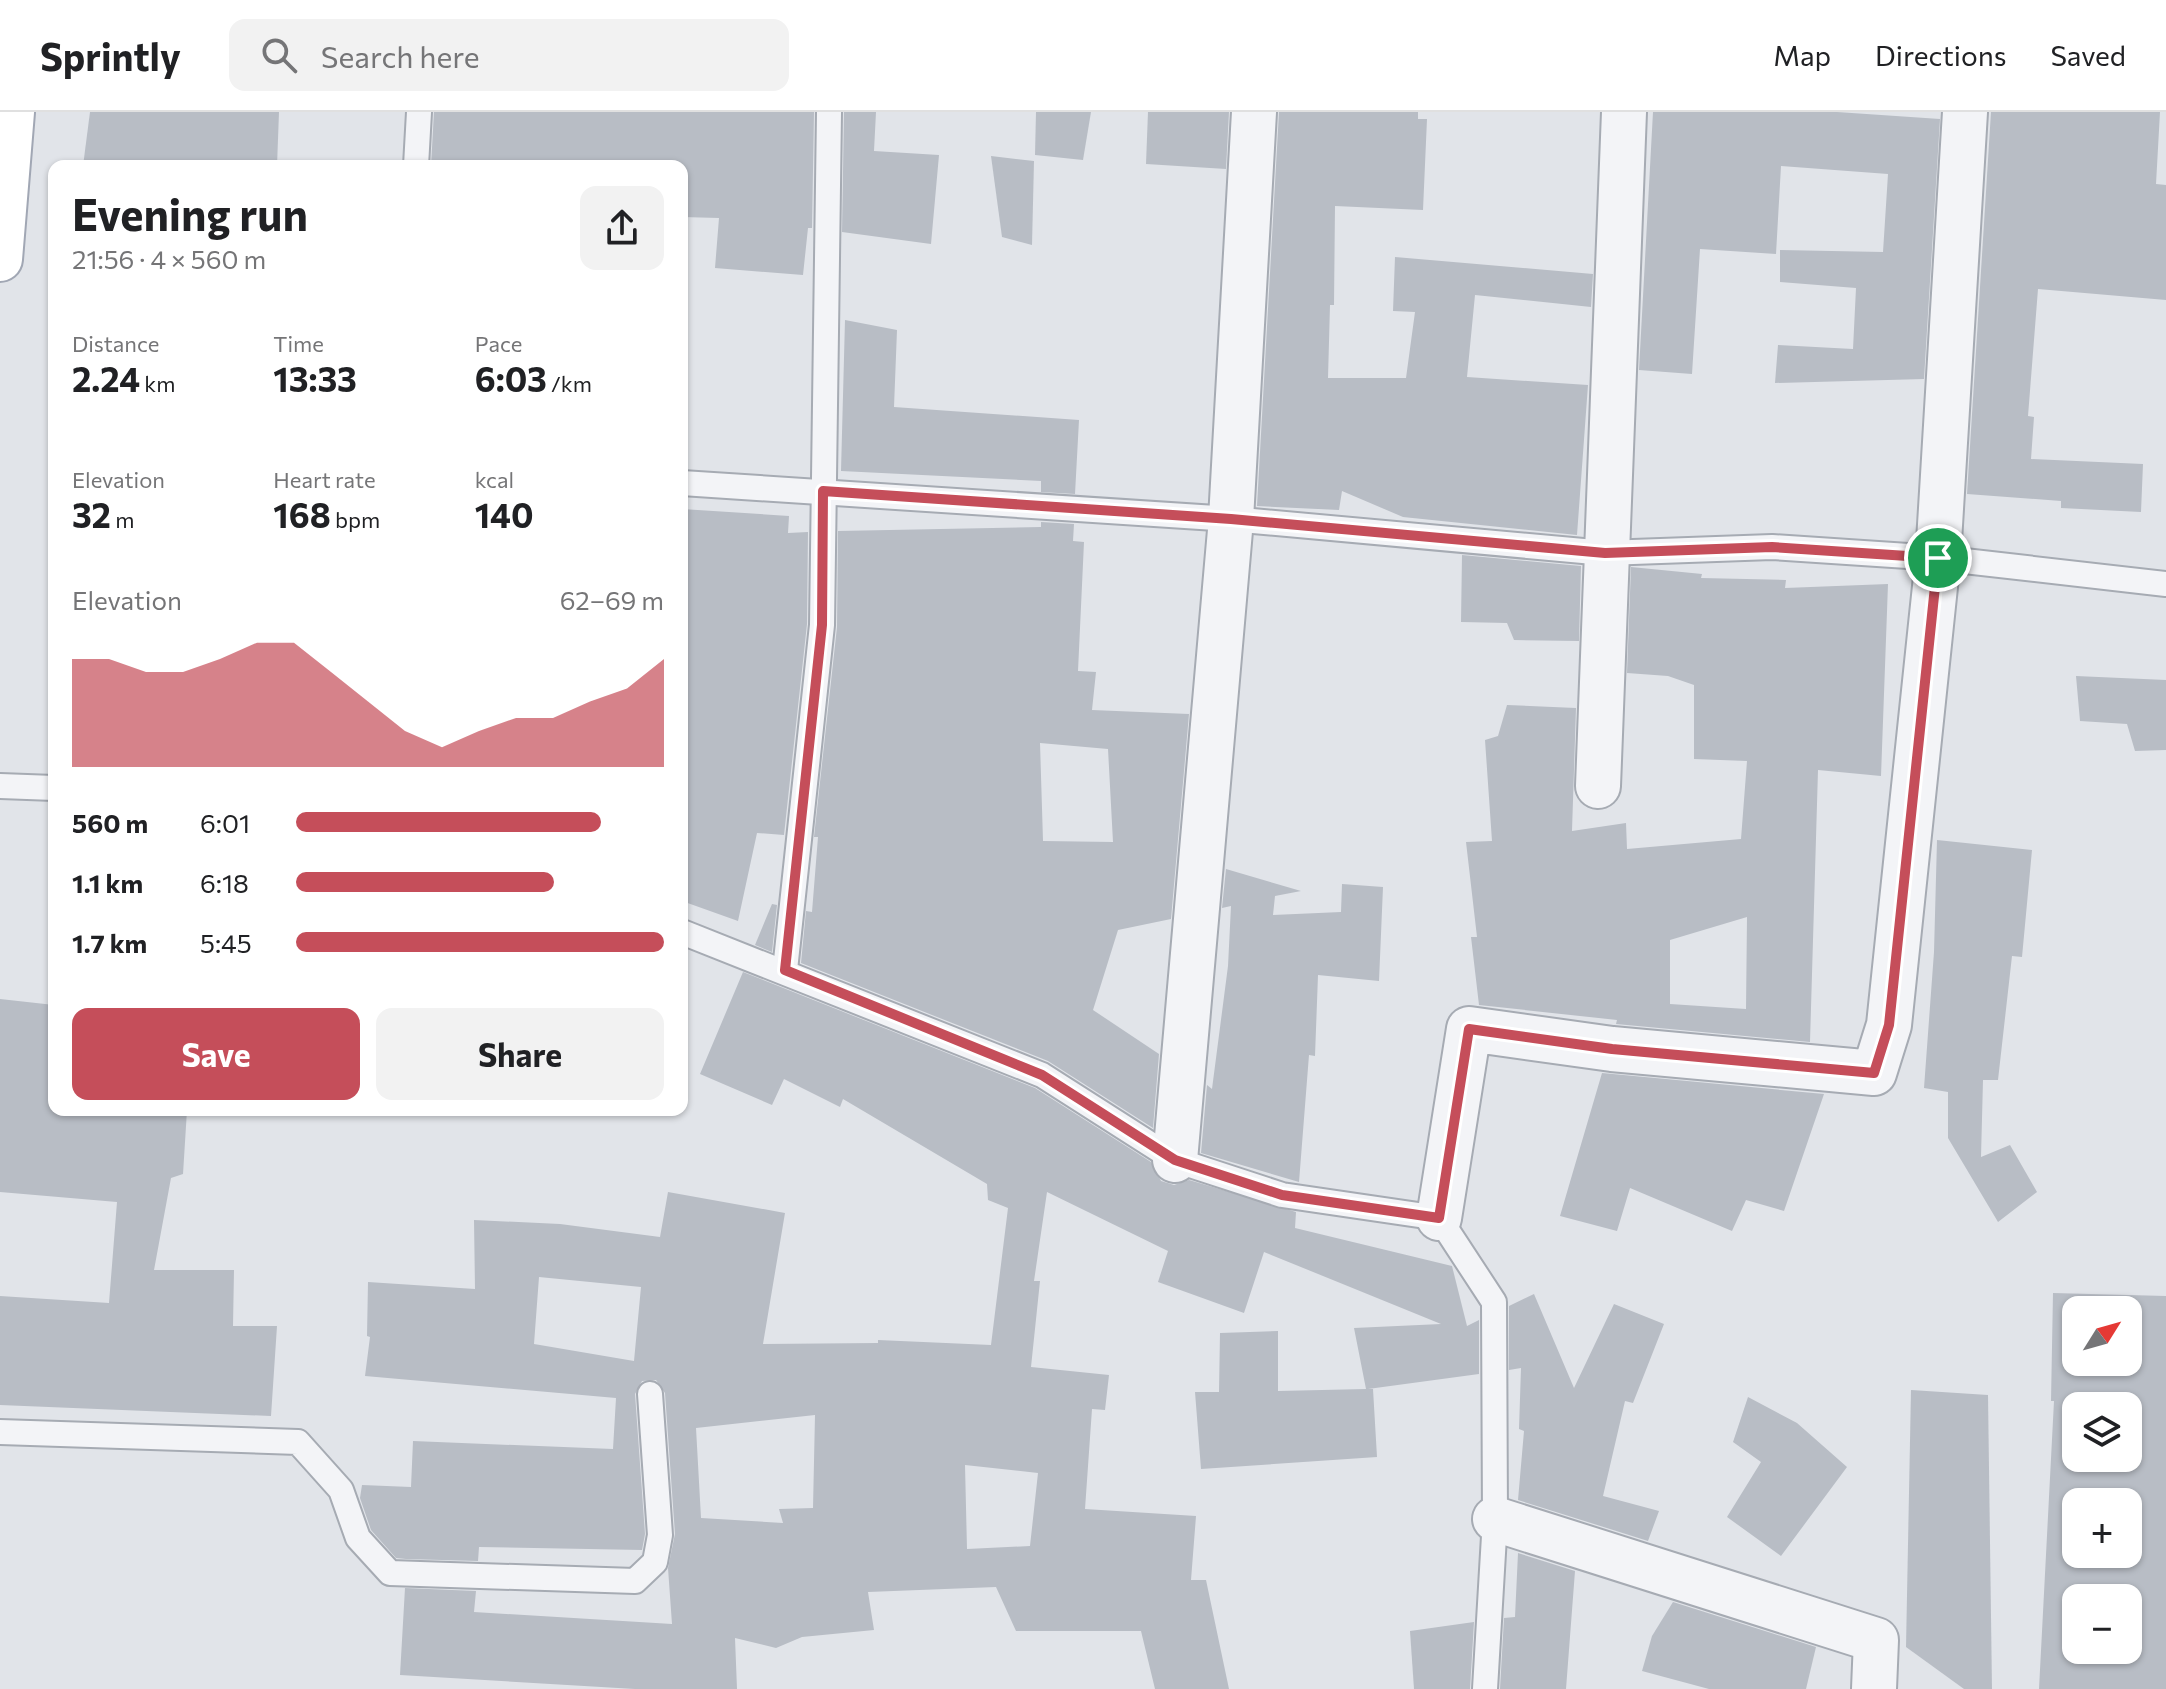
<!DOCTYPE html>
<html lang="en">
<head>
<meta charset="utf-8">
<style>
  body { margin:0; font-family:Commissioner,sans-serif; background:#f2f2f2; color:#202124; height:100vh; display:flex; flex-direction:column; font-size:30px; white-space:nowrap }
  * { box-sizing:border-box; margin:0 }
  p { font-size:26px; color:#757577 }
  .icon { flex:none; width:44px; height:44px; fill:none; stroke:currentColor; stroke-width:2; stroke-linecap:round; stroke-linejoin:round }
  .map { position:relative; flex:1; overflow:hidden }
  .panel { position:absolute; left:48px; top:48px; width:640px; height:956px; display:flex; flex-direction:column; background:#fff; border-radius:16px; box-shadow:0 2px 6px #0004 }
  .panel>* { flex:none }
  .needle { width:52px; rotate:53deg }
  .controls { position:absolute; left:2062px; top:1184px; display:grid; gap:16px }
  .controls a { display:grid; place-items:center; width:80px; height:80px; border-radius:16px; background:#fff; box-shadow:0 2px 6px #0004; font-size:40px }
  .pin { position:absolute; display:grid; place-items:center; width:68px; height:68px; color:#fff; margin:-34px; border:4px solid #fff; border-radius:50%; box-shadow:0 2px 8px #0007 }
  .round { display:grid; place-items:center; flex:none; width:84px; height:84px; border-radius:16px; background:#f2f2f2 }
  .head { display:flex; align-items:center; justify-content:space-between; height:136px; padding:0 24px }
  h1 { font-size:44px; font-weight:700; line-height:60px }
  .stats { display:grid; grid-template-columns:repeat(3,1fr); gap:12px; height:136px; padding:8px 24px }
  .stats div { display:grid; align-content:center }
  .stats b { font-size:34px; font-weight:700 }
  .stats small { font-size:22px; font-weight:400 }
  .stats p { font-size:22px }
  .chart { height:224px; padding:16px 24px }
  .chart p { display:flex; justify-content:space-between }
  .chart svg { width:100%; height:144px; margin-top:8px; fill:#c54e5a; opacity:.7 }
  .button { display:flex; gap:16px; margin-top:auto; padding:16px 24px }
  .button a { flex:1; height:92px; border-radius:16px; background:#c54e5a; color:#fff; font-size:32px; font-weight:700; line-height:92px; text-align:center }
  .button a+a { background:#f2f2f2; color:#202124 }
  ul { padding:0 24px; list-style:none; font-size:26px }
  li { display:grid; grid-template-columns:128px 96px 1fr; align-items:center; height:60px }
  li i { height:20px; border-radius:10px; background:#c54e5a }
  header { display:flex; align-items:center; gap:48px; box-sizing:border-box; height:112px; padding:0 40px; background:#fff; border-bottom:2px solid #e0e0e0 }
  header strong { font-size:38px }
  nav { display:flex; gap:44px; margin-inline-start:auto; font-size:28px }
  .search { width:560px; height:72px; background:#f2f2f2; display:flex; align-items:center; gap:20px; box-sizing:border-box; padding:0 28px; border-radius:16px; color:#757577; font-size:30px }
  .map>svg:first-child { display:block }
  .building { fill:#b8bdc5; fill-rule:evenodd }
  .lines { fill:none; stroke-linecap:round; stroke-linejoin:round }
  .lane-casing { stroke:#a6abb3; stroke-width:28 }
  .street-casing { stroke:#a6abb3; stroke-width:48 }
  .primary-casing { stroke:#a1a7b4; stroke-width:48 }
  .lane { stroke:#f3f4f7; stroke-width:24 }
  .street { stroke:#f3f4f7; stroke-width:44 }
  .primary { stroke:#fff; stroke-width:44 }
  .route-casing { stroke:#fff; stroke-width:16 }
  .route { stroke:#c54e5a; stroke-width:10 }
</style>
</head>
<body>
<header>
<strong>Sprintly</strong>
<div class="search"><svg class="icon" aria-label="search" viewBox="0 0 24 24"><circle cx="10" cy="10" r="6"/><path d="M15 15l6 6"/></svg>Search here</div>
<nav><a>Map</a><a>Directions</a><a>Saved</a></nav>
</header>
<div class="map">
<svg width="2166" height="1577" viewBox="0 0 2166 1577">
  <rect width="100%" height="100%" fill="#e1e4e9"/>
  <!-- building -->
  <g class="building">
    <polygon points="90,0 279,0 277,54 83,54"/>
    <polygon points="434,0 814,0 812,116 808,116 803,163 715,156 719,106 682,105 682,54 431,54"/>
    <polygon points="844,0 876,0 874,39 939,43 931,132 842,120"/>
    <polygon points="1036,0 1091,0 1083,48 1035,43"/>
    <polygon points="1148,0 1229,0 1226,57 1146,52"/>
    <polygon points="1279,0 1418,0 1418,7 1427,7 1423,98 1335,94 1334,193 1330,193 1328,266 1406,266 1415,200 1393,199 1395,145 1593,162 1591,195 1475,183 1467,265 1588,273 1577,423 1403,405 1342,379 1339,398 1257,394"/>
    <polygon points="1653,0 1837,0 1940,7 1924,267 1775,271 1778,233 1853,237 1856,176 1780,170 1780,138 1883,140 1888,62 1781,54 1776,142 1700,137 1692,262 1639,258"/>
    <polygon points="1991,0 2160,0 2156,72 2166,73 2166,188 2038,177 2028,304 2034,305 2031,347 2143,352 2141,400 2061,396 2061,389 1967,382"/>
    <polygon points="991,44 1034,49 1032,133 1002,125"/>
    <polygon points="845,208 897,218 894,295 1079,308 1075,382 1041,380 1041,369 841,359"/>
    <polygon points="682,397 789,404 788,421 808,420 807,512 784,723 757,721 738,809 682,789"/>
    <path d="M1041,410l33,2 -1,17 11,1 -6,129 18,1 -4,38 97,4 -18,205 -53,11 -25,80 66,44 -6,74 -105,-67 -247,-98 5,-52 6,1 6,-75h-4l23,-210 1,-96 203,-4zM1040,631l68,6 5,93 -70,-1z"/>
    <polygon points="1462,443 1581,454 1579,529 1514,528 1507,511 1461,510"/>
    <path d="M1631,455l71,7 -1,4 85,2 -1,8 103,-4 -7,192 -63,-6 -8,272 -194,-18 1,-4 -138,-15 -8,-68h6l-11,-95 26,-1 -7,-101 13,-4 9,-31 69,3 -4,123 54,-8 1,26 114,-10 6,-78 -53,-2v-74l-26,-9 -41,-3zM1747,805l-1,92 -76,-5v-64z"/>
    <polygon points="2076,564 2166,568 2166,638 2135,639 2127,612 2080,609"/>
    <polygon points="1937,728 2032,738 2022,845 2012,844 1998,968 1983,968 1981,1045 2010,1033 2037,1080 1998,1110 1948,1026 1948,980 1924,976 1934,840"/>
    <polygon points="1226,757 1301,779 1275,784 1273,803 1341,800 1342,772 1383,775 1379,869 1318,863 1315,944 1309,943 1299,1070 1201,1041 1207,973 1212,977 1228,854 1231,794 1222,796"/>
    <polygon points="772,792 777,793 772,840 755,833"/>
    <path d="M743,860l292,116 116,74 10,19 13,4 15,-5 107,32 -1,16 157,38 15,60 12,-6v54l-111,15h5l4,68 -176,12 -6,-77h24l1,-59 58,-2v60l88,-2 -12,-61 87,-4 -177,-72 -20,61 -86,-31 10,-31 -121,-59 -13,89h6l-9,86 78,8 -4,35 -13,-1 -7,100 111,7 -5,64h15l23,109h-74l-14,-58h-125l-20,-44 -128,5 6,38 -72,7 -26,11 -41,-10 2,51h-102l-235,-14 5,-87 71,3 -2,21 198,12 -4,-56 7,-34 -10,-141 -9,-13 -14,1 -7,13 10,140 -3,16 -163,-3 -1,14 -72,-2 -10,-1 -25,-28 -11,-32 2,-13 49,2 2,-46 200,8 3,-51 -251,-22 5,-39 -3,-1 1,-54 107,7 -1,-69 86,4 100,13 8,-45 117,21 -22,131 115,-1v-3l113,5 17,-137 -20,-8 -1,-16 -144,-85 -3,8 -56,-28 -12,26 -72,-31zM539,1165l102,10 -7,74 -100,-17zM815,1303l-2,93 -34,1 4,14 -82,-5 -5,-90zM965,1353l73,8 -8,73 -63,3z"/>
    <polygon points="0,887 54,893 54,998 187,998 183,1062 171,1066 154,1158 234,1158 233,1214 277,1214 271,1304 0,1293 0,1184 109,1191 117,1090 0,1080"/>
    <polygon points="1602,961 1824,982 1784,1099 1746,1088 1732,1119 1630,1076 1617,1119 1560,1104"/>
    <path d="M2053,1181l113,3v393h-127l15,-288h-3zM2076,1198h52v52h-52zM2076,1294h52v52h-52zM2076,1390h52v52h-52zM2076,1486h52v52h-52z"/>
    <polygon points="1534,1182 1574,1276 1614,1192 1664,1212 1633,1291 1625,1289 1603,1384 1659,1399 1648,1429 1518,1388 1524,1319 1519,1317 1521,1256 1509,1258 1509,1194"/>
    <polygon points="1911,1278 1988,1283 1992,1577 1964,1577 1906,1535"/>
    <polygon points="1748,1285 1797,1311 1847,1355 1781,1444 1727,1405 1761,1350 1733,1330"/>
    <polygon points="1518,1441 1575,1459 1566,1577 1500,1577 1504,1506 1515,1505"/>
    <polygon points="1673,1490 1816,1535 1806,1577 1709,1577 1642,1559 1652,1524"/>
    <polygon points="1474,1510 1470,1577 1414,1577 1410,1519"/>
  </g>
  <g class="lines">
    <defs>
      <g id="lane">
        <polyline points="416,54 419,0"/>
        <polyline points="682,371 1231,407 1605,441 1772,435 1938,446 2166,472"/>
        <polyline points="0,674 54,676"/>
        <polyline points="682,820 1042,963 1175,1048 1282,1083 1439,1106 1494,1190 1495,1407 1485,1577"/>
        <polyline points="785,858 822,513 829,0"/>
        <polyline points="0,1320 298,1330 341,1378 358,1426 390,1461 635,1469 655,1450 660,1423 650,1282"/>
      </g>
      <g id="street">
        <polyline points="1598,674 1624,0"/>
        <polyline points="1175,1048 1231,407 1254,0"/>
        <polyline points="1439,1106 1469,917 1612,937 1874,961 1889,913 1938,446 1965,0"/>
        <polyline points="1495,1407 1876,1528 1874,1577"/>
      </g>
      <polyline id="primary" points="0,147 12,0"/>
    </defs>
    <!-- lane casing -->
    <use href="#lane" class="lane-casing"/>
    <!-- street casing -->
    <use href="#street" class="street-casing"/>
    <!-- primary casing -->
    <use href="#primary" class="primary-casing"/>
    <!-- lane -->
    <use href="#lane" class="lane"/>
    <!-- street -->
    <use href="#street" class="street"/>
    <!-- primary -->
    <use href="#primary" class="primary"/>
  </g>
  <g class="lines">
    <defs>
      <polygon id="route" points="823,379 1231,407 1605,441 1772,435 1938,446 1889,913 1874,961 1612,937 1469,917 1439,1106 1282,1083 1175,1048 1042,963 785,858 822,513"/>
    </defs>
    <!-- route casing -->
    <use href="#route" class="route-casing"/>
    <!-- route -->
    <use href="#route" class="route"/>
  </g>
</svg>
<div class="controls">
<a><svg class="needle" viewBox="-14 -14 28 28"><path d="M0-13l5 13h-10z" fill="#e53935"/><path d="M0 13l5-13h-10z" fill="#757577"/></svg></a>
<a><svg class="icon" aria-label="layers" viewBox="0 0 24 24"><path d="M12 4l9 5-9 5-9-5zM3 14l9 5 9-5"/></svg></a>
<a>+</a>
<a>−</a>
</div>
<div class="pin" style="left:1938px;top:446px;background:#1e9e55"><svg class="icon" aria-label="arrive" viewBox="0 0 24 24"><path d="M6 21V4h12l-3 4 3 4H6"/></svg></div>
<section class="panel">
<div class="head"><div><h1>Evening run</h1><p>21:56 · 4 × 560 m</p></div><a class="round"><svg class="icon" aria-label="share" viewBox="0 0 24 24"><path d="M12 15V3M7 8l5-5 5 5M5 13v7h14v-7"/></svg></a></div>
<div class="stats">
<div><p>Distance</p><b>2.24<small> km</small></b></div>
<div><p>Time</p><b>13:33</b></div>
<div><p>Pace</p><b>6:03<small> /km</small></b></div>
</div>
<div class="stats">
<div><p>Elevation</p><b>32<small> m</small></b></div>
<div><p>Heart rate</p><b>168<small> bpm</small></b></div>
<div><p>kcal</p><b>140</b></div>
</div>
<div class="chart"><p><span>Elevation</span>62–69 m</p>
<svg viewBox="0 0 160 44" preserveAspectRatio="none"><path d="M0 44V11L10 11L20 15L30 15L40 11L50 6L60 6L70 15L80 24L90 33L100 38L110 33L120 29L130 29L140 24L150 20L160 11V44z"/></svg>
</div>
<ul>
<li><b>560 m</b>6:01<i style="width:83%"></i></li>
<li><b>1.1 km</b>6:18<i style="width:70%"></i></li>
<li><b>1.7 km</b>5:45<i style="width:100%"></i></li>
</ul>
<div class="button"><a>Save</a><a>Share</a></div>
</section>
</div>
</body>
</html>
